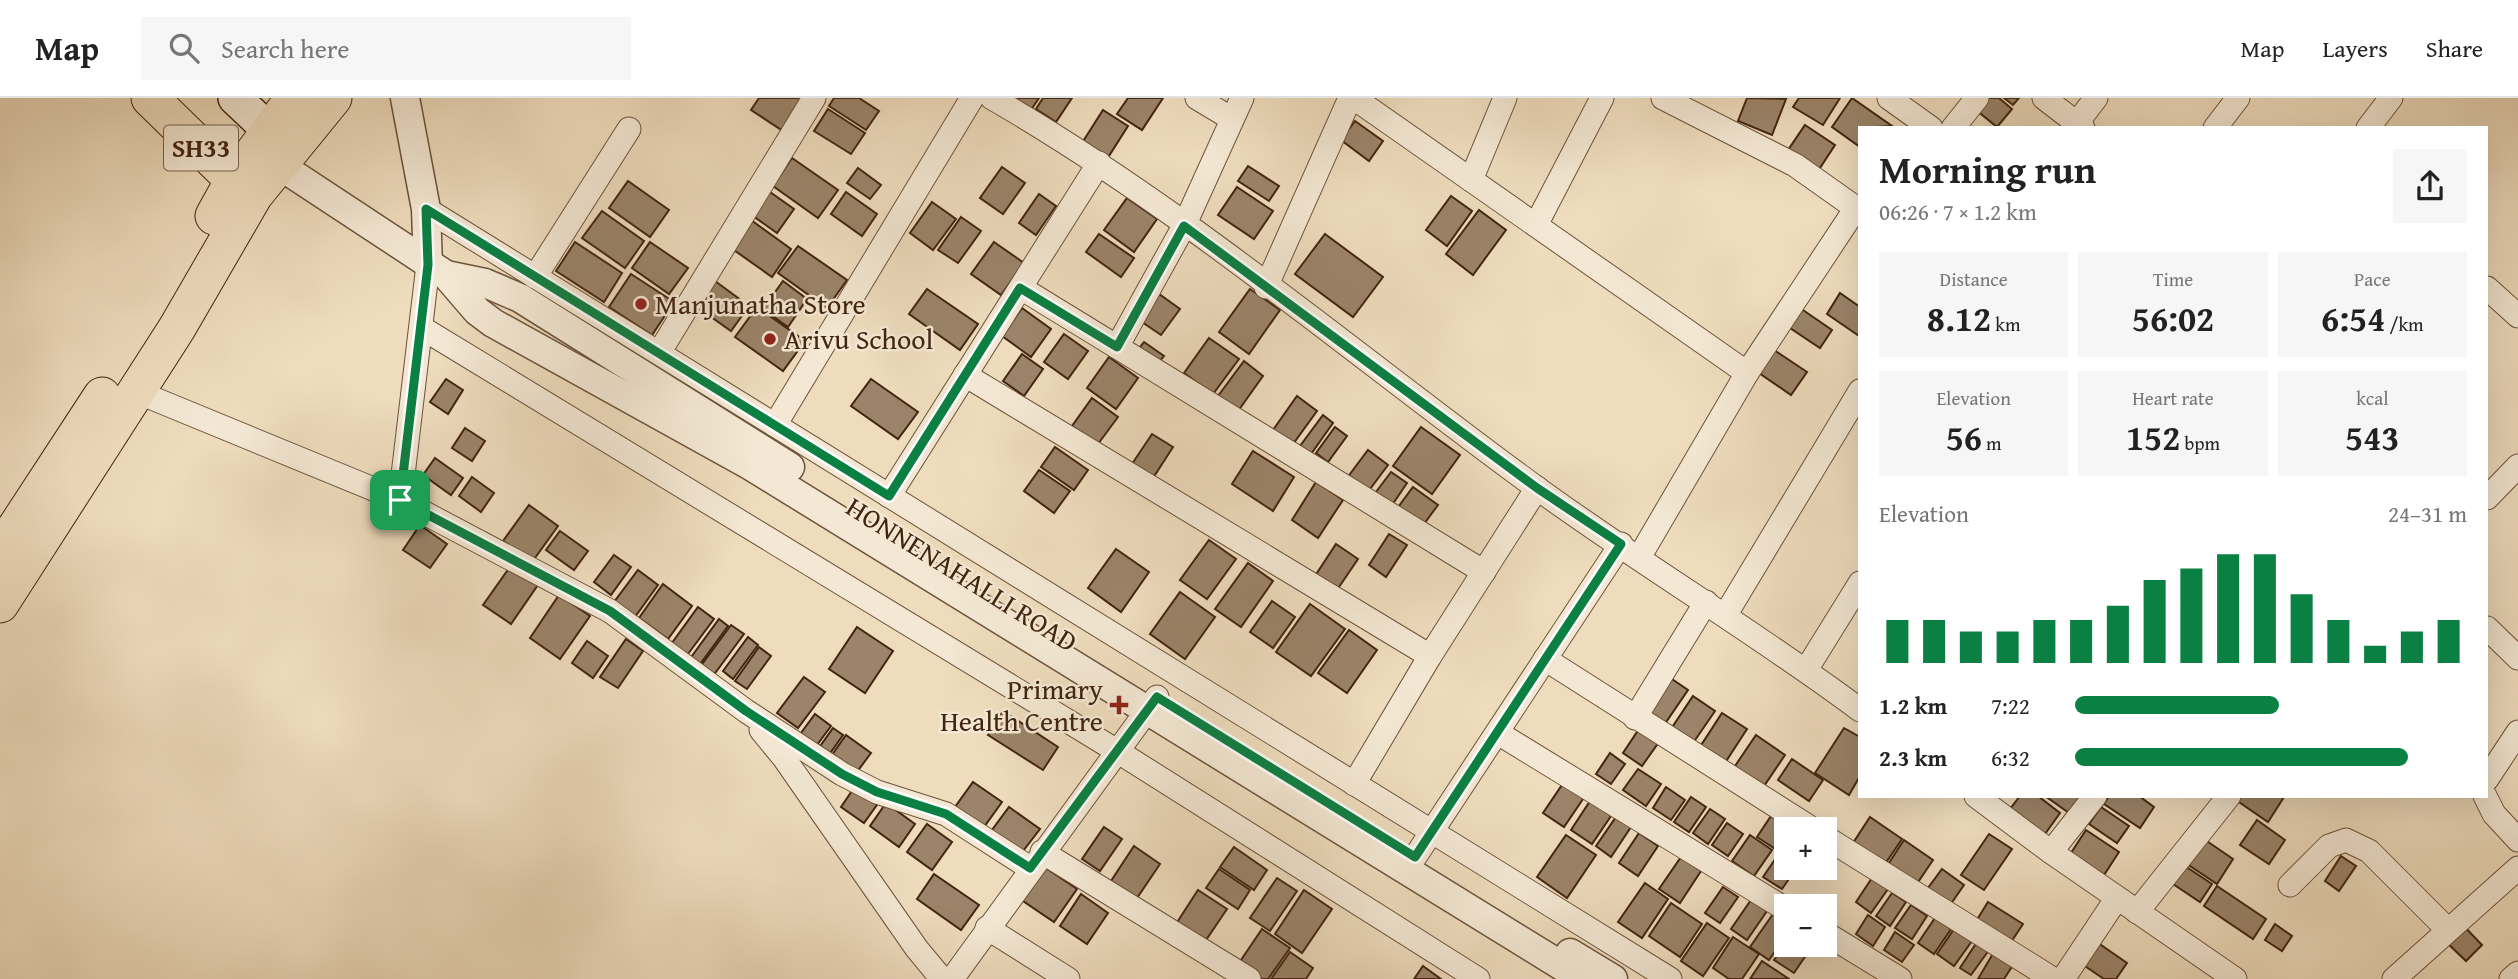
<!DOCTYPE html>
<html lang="en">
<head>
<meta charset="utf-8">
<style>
  body { margin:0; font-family:"Gentium Book Plus",serif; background:#f6f6f6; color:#222; height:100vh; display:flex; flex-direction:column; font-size:26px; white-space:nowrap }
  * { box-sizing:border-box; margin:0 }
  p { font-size:23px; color:#767676 }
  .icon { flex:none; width:38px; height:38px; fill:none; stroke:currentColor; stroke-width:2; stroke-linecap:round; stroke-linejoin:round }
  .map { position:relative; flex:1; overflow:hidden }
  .details { position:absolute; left:1858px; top:28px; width:630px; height:672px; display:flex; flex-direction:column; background:#fff; border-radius:0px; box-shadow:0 7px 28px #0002 }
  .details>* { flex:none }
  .buttons { position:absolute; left:1774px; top:719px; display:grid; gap:14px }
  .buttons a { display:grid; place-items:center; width:63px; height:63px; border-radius:0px; background:#fff; box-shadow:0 7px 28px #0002; font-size:35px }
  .pin { position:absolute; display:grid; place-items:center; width:60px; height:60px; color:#fff; margin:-30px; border-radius:14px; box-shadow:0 4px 10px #0006 }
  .round { display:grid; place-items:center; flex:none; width:74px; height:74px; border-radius:0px; background:#f6f6f6 }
  .summary { display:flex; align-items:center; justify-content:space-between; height:119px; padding:0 21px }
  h1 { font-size:38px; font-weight:800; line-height:52px }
  .metrics { display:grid; grid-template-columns:repeat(3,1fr); gap:10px; height:119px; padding:7px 21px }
  .metrics div { display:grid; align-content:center; border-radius:0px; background:#f6f6f6; text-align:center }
  .metrics b { font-size:35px; font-weight:800 }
  .metrics small { font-size:19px; font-weight:400 }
  .metrics p { font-size:19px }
  .chart { height:196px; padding:14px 21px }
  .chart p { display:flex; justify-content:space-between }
  .chart svg { width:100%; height:126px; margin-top:7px; stroke:#0b8043; stroke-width:6 }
  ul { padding:0 21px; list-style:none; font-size:23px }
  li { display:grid; grid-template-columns:112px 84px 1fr; align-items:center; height:52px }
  li i { height:18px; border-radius:9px; background:#0b8043 }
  header { display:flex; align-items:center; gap:42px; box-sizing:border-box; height:98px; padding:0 35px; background:#fff; border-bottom:2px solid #e0e0e0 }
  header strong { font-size:33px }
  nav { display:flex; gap:38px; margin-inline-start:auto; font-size:24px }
  .search { width:490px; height:63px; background:#f6f6f6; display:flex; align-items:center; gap:18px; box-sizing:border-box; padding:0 24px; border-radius:0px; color:#767676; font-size:26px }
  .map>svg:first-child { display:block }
  .building { fill:#9b846a; stroke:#422510; stroke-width:2 }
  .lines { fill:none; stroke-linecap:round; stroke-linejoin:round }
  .minor-casing { stroke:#6d533b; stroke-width:25 }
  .tertiary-casing { stroke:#6d533b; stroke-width:31 }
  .secondary-casing { stroke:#422510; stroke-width:36 }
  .primary-casing { stroke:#422510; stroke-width:39 }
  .minor { stroke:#f4e8d4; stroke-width:23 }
  .tertiary { stroke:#f4e8d4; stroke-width:28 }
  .secondary { stroke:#f4e8d4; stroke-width:33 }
  .primary { stroke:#eedcbd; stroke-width:37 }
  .route-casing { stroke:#fff; stroke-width:14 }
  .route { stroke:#0b8043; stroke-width:9 }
  .poi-dot { fill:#8f2418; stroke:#f4e8d4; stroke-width:2.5 }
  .labels { text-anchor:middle; stroke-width:5; stroke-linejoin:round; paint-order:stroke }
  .shield { fill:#f4e8d4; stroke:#77604b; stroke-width:2 }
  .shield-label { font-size:26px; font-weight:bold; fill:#422510 }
  .poi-label { font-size:28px; fill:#422510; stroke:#f4e8d4; text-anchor:start }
  .street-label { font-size:28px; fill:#422510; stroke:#f4e8d4 }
</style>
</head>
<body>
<header>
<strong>Map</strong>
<div class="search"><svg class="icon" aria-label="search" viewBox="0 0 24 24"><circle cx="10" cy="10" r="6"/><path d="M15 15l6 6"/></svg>Search here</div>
<nav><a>Map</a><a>Layers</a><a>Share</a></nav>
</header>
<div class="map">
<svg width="2518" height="881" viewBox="0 0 2518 881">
  <rect width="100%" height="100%" fill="#eedcbd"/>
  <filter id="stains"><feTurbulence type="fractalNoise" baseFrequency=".00286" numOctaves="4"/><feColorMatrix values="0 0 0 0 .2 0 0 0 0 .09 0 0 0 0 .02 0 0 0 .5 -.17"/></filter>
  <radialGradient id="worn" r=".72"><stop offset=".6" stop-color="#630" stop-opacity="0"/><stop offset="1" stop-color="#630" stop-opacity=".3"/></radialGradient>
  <!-- building -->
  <g class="building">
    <polygon points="759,0 806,0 786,35 751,12"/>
    <polygon points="834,0 859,0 879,13 866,32 829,8"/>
    <polygon points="1012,0 1039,0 1031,12"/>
    <polygon points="1043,0 1072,0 1056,24 1036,11"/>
    <polygon points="1128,0 1163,0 1142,32 1117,16"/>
    <polygon points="1747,0 1786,1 1772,37 1738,23"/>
    <polygon points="1799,0 1840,0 1823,27 1793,9"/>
    <polygon points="1852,0 1892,28 1860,30 1860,49 1832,29"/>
    <polygon points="1976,0 1999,0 2012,11 1997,29 1970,7"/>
    <polygon points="2004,0 2019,0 2013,7"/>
    <polygon points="828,11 865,35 851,56 814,33"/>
    <polygon points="1103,12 1128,28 1107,61 1082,45"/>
    <polygon points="1355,23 1383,43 1369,63 1341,42"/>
    <polygon points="1805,27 1835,47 1816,76 1786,55"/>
    <polygon points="792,60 838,92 818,120 773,88"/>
    <polygon points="1248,68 1279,88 1269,103 1238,83"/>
    <polygon points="1002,69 1025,85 1003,116 980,100"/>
    <polygon points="858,70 881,87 870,101 847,85"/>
    <polygon points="628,83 669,112 650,139 609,110"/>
    <polygon points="1237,89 1273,113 1254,141 1218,117"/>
    <polygon points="770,94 794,111 777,135 753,118"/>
    <polygon points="846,94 877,116 862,138 831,116"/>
    <polygon points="1039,96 1056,108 1036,137 1019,125"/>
    <polygon points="1451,98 1472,113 1447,148 1426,132"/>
    <polygon points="1127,100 1157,121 1134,154 1104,132"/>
    <polygon points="932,104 956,121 933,152 910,135"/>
    <polygon points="1479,112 1506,132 1473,177 1446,156"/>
    <polygon points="602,113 644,143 625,170 582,140"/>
    <polygon points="961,119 981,133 958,165 938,152"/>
    <polygon points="751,122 791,151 772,179 731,150"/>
    <polygon points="1099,136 1134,160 1121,179 1086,154"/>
    <polygon points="1325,136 1383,179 1353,219 1295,176"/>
    <polygon points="575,144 622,175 604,204 556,173"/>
    <polygon points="650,144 688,170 669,196 632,170"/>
    <polygon points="994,144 1024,165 1001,197 971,176"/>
    <polygon points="798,148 847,182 827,210 778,175"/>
    <polygon points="631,176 674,204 652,237 609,209"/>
    <polygon points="715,183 749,208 731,233 697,209"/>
    <polygon points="783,183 807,201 788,229 763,211"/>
    <polygon points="927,191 978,226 960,252 909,216"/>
    <polygon points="1250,191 1280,212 1249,256 1219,234"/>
    <polygon points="1155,193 1180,211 1161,237 1136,220"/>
    <polygon points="1840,195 1860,209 1859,238 1827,216"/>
    <polygon points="757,209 805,243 783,273 735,239"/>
    <polygon points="1022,210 1051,231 1031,259 1002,238"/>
    <polygon points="1800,210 1832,232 1820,250 1787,228"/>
    <polygon points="1064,236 1088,253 1068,281 1044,264"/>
    <polygon points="1209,240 1239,261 1213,296 1184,275"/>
    <polygon points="1144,244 1164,258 1155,269 1135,255"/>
    <polygon points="1771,250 1807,274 1791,297 1756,273"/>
    <polygon points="1022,256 1043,271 1024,298 1003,283"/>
    <polygon points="1109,259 1138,280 1116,311 1087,290"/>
    <polygon points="1244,263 1263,278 1238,313 1218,298"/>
    <polygon points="446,281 463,292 448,316 430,304"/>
    <polygon points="871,281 918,314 898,341 851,308"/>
    <polygon points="1297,298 1317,313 1293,346 1273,332"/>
    <polygon points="1092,300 1118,319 1098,346 1072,328"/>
    <polygon points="1323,317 1333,325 1311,356 1300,348"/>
    <polygon points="1335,329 1347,338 1328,364 1316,355"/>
    <polygon points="1421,329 1460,357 1432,396 1393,368"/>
    <polygon points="465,330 485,343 472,363 452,350"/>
    <polygon points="1152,336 1173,349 1153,380 1132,366"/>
    <polygon points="1055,349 1088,372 1074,392 1041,369"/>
    <polygon points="1368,352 1388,367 1367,395 1347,380"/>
    <polygon points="1253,353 1294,379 1273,413 1232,386"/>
    <polygon points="435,360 463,380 451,397 423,377"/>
    <polygon points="1039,372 1070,393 1054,415 1024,393"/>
    <polygon points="1391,374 1407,385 1390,410 1373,398"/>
    <polygon points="472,379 494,395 481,414 459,398"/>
    <polygon points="1316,384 1343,402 1318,440 1292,422"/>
    <polygon points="1413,389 1438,407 1421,430 1396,412"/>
    <polygon points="529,407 558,428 532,464 503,443"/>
    <polygon points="420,427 447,446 430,470 403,452"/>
    <polygon points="560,433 588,453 574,472 546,452"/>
    <polygon points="1389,436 1407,447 1386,479 1369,467"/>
    <polygon points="1209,442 1236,461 1207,501 1180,482"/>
    <polygon points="1336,446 1358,461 1337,492 1315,478"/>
    <polygon points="1116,451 1149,474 1121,514 1088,490"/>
    <polygon points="614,457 631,469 611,497 594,484"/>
    <polygon points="514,463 542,481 511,526 483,507"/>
    <polygon points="1248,465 1273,483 1241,529 1215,511"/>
    <polygon points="638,472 658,487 632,523 611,508"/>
    <polygon points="663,486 692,508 668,541 639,520"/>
    <polygon points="1180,494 1215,519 1185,561 1150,536"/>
    <polygon points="559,497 590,518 560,561 530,540"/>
    <polygon points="1272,503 1295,519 1273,550 1250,534"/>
    <polygon points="1310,506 1345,531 1311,578 1276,554"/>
    <polygon points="698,509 714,521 685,560 669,549"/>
    <polygon points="719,521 728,528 698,569 689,562"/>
    <polygon points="731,527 744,536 713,578 700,569"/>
    <polygon points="857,529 893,553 865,595 829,571"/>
    <polygon points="1349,532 1377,552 1347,595 1318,575"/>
    <polygon points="748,539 758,547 733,581 723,573"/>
    <polygon points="626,541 643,553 618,590 600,579"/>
    <polygon points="587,543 608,558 593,580 572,565"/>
    <polygon points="759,549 771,558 747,591 735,583"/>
    <polygon points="1666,577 1688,592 1662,630 1640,615"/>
    <polygon points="804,579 825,594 798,630 777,615"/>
    <polygon points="1693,598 1715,613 1691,648 1669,634"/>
    <polygon points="1003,613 1058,649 1043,672 988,637"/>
    <polygon points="1722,615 1747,631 1723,668 1698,652"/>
    <polygon points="815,616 831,628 814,651 798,639"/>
    <polygon points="833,630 843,637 826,661 816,654"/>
    <polygon points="1844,630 1860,639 1860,678 1849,697 1815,675"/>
    <polygon points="1639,631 1659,644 1642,668 1623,655"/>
    <polygon points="846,637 871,655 851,682 827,664"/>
    <polygon points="1756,637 1785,657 1762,691 1733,671"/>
    <polygon points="1610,655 1625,666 1611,686 1596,676"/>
    <polygon points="1792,661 1823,682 1809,703 1778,682"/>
    <polygon points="1638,671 1661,686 1646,708 1623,692"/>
    <polygon points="973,684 1002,704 984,729 955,709"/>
    <polygon points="1564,684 1585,698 1564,729 1543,715"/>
    <polygon points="856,687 879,704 864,725 841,709"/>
    <polygon points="1666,689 1685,702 1671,722 1653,710"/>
    <polygon points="2020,698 2038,698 2060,715 2045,736 2010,711"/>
    <polygon points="2045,698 2082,698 2069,715"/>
    <polygon points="2109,698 2139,698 2154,709 2140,730 2104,706"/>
    <polygon points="2239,698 2284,698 2284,699 2268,724 2236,702"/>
    <polygon points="1691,699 1706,709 1689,734 1674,724"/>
    <polygon points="1592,700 1613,715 1592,746 1571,732"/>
    <polygon points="886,705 915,726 899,749 870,728"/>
    <polygon points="1009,709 1040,731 1020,757 989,736"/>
    <polygon points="2101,709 2129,728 2117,745 2089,726"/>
    <polygon points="1710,711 1725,721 1708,746 1693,735"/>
    <polygon points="1771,718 1790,732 1787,732 1787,737 1777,752 1757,739"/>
    <polygon points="1616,719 1631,729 1611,759 1596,748"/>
    <polygon points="1870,719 1902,741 1885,766 1853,745"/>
    <polygon points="2257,722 2285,742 2269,766 2240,747"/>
    <polygon points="1727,725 1743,736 1728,758 1712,747"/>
    <polygon points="927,726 952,744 932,772 907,754"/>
    <polygon points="1104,729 1122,741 1100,773 1082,761"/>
    <polygon points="2086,732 2119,754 2104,777 2071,755"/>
    <polygon points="1639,735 1658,748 1638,778 1619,765"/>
    <polygon points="1989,736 2012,751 1984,792 1961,777"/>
    <polygon points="1566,737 1596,757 1567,800 1537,779"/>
    <polygon points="1750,737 1772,752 1754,778 1732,763"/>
    <polygon points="2198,737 2233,761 2217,786 2181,762"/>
    <polygon points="1904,742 1933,762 1916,787 1887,768"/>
    <polygon points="1134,748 1160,766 1137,800 1111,783"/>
    <polygon points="1234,749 1267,772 1254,792 1220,769"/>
    <polygon points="2341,758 2356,768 2339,793 2325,783"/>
    <polygon points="1681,759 1701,773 1680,805 1659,791"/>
    <polygon points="1776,760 1787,770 1795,772 1782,791 1763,779"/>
    <polygon points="1043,768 1077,791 1054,824 1020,801"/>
    <polygon points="2185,768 2212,786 2200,804 2173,786"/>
    <polygon points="1794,770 1812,770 1807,778"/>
    <polygon points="1219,771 1250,792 1238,811 1206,790"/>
    <polygon points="1942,771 1964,787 1948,810 1925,794"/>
    <polygon points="934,776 979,807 961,832 917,801"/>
    <polygon points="1277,780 1297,793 1270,833 1250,820"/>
    <polygon points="1872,780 1888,791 1871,815 1856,804"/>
    <polygon points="1645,785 1668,801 1642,840 1618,824"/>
    <polygon points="2217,788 2266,821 2253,841 2204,808"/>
    <polygon points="1723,789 1738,799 1720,825 1705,815"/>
    <polygon points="1198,792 1227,811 1204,845 1176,826"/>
    <polygon points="1304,792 1332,811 1302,855 1275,836"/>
    <polygon points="1892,795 1906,804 1890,828 1876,818"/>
    <polygon points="1081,796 1108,815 1087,846 1060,828"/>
    <polygon points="1751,802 1767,813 1747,842 1731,831"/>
    <polygon points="1988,804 2023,826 2009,847 1975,825"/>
    <polygon points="1671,805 1702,826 1680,859 1649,838"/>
    <polygon points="1911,807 1927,818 1912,841 1895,830"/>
    <polygon points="1773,816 1787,825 1787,836 1769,862 1750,849"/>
    <polygon points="1868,817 1885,829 1873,848 1856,836"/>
    <polygon points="1935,820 1951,831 1934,856 1918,845"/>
    <polygon points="2460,824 2482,847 2466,863 2443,841"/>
    <polygon points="1707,825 1729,840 1703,878 1681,863"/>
    <polygon points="2275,826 2292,838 2282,853 2265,842"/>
    <polygon points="1262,831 1290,850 1268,881 1262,881 1239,865"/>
    <polygon points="1954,831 1972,843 1954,868 1937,856"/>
    <polygon points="1895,834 1914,847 1902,864 1884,852"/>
    <polygon points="1733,839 1759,856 1742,881 1729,881 1713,870"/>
    <polygon points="2091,840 2127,865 2116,881 2104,881 2076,862"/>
    <polygon points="1787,844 1787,847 1813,847 1794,875 1774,862"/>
    <polygon points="1977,844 1989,852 1971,877 1960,870"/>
    <polygon points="1290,854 1313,870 1306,881 1271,881"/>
    <polygon points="1994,854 2013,867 2004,881 1978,881"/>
    <polygon points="1762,863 1789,881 1750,881"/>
    <polygon points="1423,868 1441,881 1414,881"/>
  </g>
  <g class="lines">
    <defs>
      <g id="minor">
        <path d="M992,0c191,110 364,258 542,388 107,78 220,145 326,224"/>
        <polyline points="1197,0 1232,21"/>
        <polyline points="1354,0 1747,275"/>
        <polyline points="1663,0 1795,67 1860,113"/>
        <polyline points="1889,0 1931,30"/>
        <polyline points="2044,0 2083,30"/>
        <polyline points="1953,30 1977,0"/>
        <polyline points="2073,30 2096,0"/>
        <polyline points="2215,30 2238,0"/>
        <polyline points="2368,30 2391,0"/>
        <polyline points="1471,82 1505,0"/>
        <polyline points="426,111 1670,881"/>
        <polyline points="1536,127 1602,0"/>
        <polyline points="535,179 629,31"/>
        <polyline points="1266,189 1350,0"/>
        <polyline points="1021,190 1484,474"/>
        <polyline points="2487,190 2518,218"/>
        <polyline points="422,230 1117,653 1478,881"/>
        <polyline points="1117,249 1184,128 1242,0"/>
        <polyline points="659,255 814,0"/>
        <polyline points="965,277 1430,558"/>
        <polyline points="135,293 400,402 610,513 746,613 842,676 877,694 946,716 1030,770"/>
        <polyline points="775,327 972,0"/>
        <polyline points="889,398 1099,65"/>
        <polyline points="2487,400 2518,368"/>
        <polyline points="400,402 428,167"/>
        <polyline points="1640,458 1747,275 1856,110"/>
        <polyline points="1726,516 1860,293"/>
        <polyline points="2487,530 2518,560"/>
        <polyline points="1545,561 1814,732"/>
        <polyline points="1806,572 1860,485"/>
        <polyline points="1635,620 1706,504"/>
        <polyline points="761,632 784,660 917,851 942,881"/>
        <polyline points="1498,635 1787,812"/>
        <polyline points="2487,681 2518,634"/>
        <polyline points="1354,686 1430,558 1537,390"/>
        <polyline points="1976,698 2051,754 2235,881"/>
        <polyline points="2485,698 2494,716 2518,742"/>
        <polyline points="1825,739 2053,881"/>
        <polyline points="1042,754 1249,881"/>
        <polyline points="2051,754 2095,698"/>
        <polyline points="1415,759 1621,446"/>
        <polyline points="2290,787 2329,748 2346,742 2369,753 2448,832"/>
        <polyline points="2137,814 2229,698"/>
        <polyline points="987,830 1068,881"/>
        <polyline points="1825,835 1900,881"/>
        <polyline points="952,881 1157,599"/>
        <polyline points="2063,881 2117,800"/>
        <polyline points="2394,881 2518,770"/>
        <polyline points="2511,881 2518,875"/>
      </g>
      <g id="tertiary">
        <polyline points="405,0 426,111 428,167"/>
        <polyline points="279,67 446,177 477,213 493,225 751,368 1583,881"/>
        <polyline points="446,177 485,185 520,200 790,369"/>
        <polyline points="1570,855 1613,881"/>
      </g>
      <polyline id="secondary" points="235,0 289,51"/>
      <g id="primary">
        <polyline points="150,0 234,82 253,96"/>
        <polyline points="214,118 234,82 294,0"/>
        <polyline points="0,454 102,298"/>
        <polyline points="0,506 177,230 254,97 333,0"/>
      </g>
    </defs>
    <!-- minor casing -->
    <use href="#minor" class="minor-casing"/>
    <!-- tertiary casing -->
    <use href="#tertiary" class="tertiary-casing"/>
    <!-- secondary casing -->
    <use href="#secondary" class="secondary-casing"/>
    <!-- primary casing -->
    <use href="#primary" class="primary-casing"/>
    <!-- minor -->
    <use href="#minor" class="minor"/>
    <!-- tertiary -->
    <use href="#tertiary" class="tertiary"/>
    <!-- secondary -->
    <use href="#secondary" class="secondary"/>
    <!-- primary -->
    <use href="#primary" class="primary"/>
  </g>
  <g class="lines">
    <defs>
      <polygon id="route" points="426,111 889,398 1020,190 1117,249 1184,128 1537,390 1621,446 1415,759 1157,599 1030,770 946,716 877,694 842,676 746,613 610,513 400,402 428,167"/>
    </defs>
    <!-- route casing -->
    <use href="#route" class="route-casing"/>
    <!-- route -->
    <use href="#route" class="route"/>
  </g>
  <!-- markers -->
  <g class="poi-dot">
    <circle cx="641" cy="206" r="7"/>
    <circle cx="770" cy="241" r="7"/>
    <path d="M1115.5 596.5h7v7h7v7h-7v7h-7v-7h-7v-7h7z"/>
  </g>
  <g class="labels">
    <!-- shield labels -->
    <rect class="shield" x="164" y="27.5" width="74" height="45" rx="5"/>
    <g class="shield-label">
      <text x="201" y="59">SH33</text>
    </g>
    <!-- poi labels -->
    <g class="poi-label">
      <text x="655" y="216">Manjunatha Store</text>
      <text x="784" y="251">Arivu School</text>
      <text x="1103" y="601" text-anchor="end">Primary<tspan x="1103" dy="32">Health Centre</tspan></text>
    </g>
    <!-- street labels -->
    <g class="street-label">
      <text transform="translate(962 476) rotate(32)" y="10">HONNENAHALLI ROAD</text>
    </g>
  </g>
  <rect width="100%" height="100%" filter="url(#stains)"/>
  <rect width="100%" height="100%" fill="url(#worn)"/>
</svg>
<div class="buttons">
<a>+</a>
<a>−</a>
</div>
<div class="pin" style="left:400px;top:402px;background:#1e9e55"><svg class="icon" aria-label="arrive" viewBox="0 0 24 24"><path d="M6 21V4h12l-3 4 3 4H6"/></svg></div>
<section class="details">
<div class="summary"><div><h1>Morning run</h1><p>06:26 · 7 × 1.2 km</p></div><a class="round"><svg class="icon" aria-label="share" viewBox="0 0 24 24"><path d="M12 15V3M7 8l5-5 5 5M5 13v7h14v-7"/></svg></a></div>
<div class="metrics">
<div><p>Distance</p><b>8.12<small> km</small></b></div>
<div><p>Time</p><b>56:02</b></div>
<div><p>Pace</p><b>6:54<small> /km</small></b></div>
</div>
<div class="metrics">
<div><p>Elevation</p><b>56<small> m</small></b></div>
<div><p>Heart rate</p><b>152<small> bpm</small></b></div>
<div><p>kcal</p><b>543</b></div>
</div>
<div class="chart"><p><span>Elevation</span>24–31 m</p>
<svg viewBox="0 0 160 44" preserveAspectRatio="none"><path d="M5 44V29M15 44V29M25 44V33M35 44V33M45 44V29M55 44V29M65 44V24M75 44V15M85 44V11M95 44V6M105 44V6M115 44V20M125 44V29M135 44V38M145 44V33M155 44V29"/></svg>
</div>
<ul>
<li><b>1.2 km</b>7:22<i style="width:52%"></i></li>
<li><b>2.3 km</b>6:32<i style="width:85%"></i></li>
</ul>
</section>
</div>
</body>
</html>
